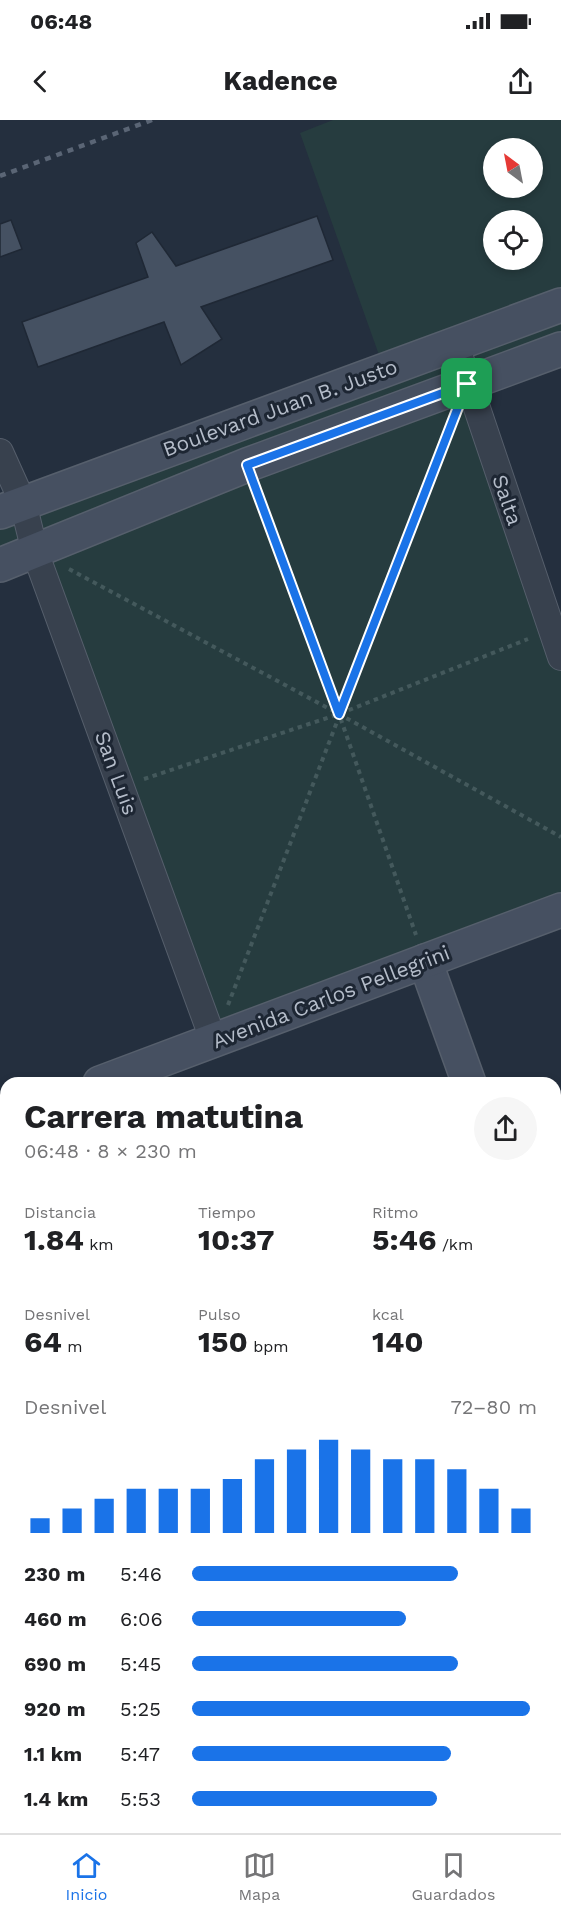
<!DOCTYPE html>
<html lang="es">
<head>
<meta charset="utf-8">
<style>
  body { margin:0; font-family:"Work Sans",sans-serif; background:#f6f6f6; color:#202124; height:100vh; display:flex; flex-direction:column; font-size:22px; white-space:nowrap }
  * { box-sizing:border-box; margin:0 }
  p { font-size:20px; color:#757577 }
  .icon { flex:none; width:33px; height:33px; fill:none; stroke:currentColor; stroke-width:2; stroke-linecap:round; stroke-linejoin:round }
  .map { position:relative; flex:1; overflow:hidden }
  .sheet { position:absolute; left:0px; top:957px; width:561px; height:756px; display:flex; flex-direction:column; background:#fff; border-radius:18px 18px 0 0; box-shadow:0 3px 9px #0003 }
  .sheet>* { flex:none }
  .needle { width:39px; rotate:328deg }
  .fabs { position:absolute; left:483px; top:18px; display:grid; gap:12px }
  .fabs a { display:grid; place-items:center; width:60px; height:60px; border-radius:50%; background:#fff; box-shadow:0 3px 9px #0003; font-size:30px }
  .pin { position:absolute; display:grid; place-items:center; width:51px; height:51px; color:#fff; margin:-26px; border-radius:12px; box-shadow:0 3px 9px #0006 }
  .round { display:grid; place-items:center; flex:none; width:63px; height:63px; border-radius:32px; background:#f6f6f6 }
  .headline { display:flex; align-items:center; justify-content:space-between; height:102px; padding:0 24px }
  h1 { font-size:33px; font-weight:700; line-height:45px }
  .figures { display:grid; grid-template-columns:repeat(3,1fr); gap:9px; height:102px; padding:6px 24px }
  .figures div { display:grid; align-content:center }
  .figures b { font-size:30px; font-weight:700 }
  .figures small { font-size:16px; font-weight:400 }
  .figures p { font-size:16px }
  .chart { height:168px; padding:12px 24px }
  .chart p { display:flex; justify-content:space-between }
  .chart svg { width:100%; height:108px; margin-top:6px; stroke:#1a73e8; stroke-width:6 }
  ul { padding:0 24px; list-style:none; font-size:20px }
  li { display:grid; grid-template-columns:96px 72px 1fr; align-items:center; height:45px }
  li i { height:15px; border-radius:8px; background:#1a73e8 }
  .status { display:flex; justify-content:space-between; align-items:center; height:42px; padding:0 30px; background:#fff; direction:ltr }
  .status svg { height:16px; fill:currentColor }
  header { display:flex; justify-content:space-between; align-items:center; height:78px; padding:0 24px; background:#fff; font-size:27px; font-weight:700 }
  .menu { display:flex; justify-content:space-around; align-items:center; height:84px; border-top:2px solid #e0e0e0; background:#fff; font-size:16px; color:#757577 }
  .menu a { display:grid; justify-items:center; gap:3px }
  .menu .on { color:#1a73e8 }
  .map>svg:first-child { display:block }
  .green { fill:#263c3f; fill-rule:evenodd }
  .building { fill:#455162; stroke:#1f2835; stroke-width:1.5 }
  .lines { fill:none; stroke-linecap:round; stroke-linejoin:round }
  .street-casing { stroke:#565f6c; stroke-width:28 }
  .secondary-casing { stroke:#565f6c; stroke-width:36 }
  .path { stroke:#44595c; stroke-width:4; stroke-dasharray:4.5 4.5; stroke-linecap:butt }
  .street { stroke:#38414e; stroke-width:26 }
  .secondary { stroke:#465061; stroke-width:33 }
  .rail { stroke:#5a6575; stroke-width:4.5; stroke-dasharray:6 6; stroke-linecap:butt }
  .route-casing { stroke:#fff; stroke-width:12 }
  .route { stroke:#1a73e8; stroke-width:8 }
  .labels { text-anchor:middle; stroke-width:6; stroke-linejoin:round; paint-order:stroke }
  .street-label { font-size:21px; fill:#b4bcc9; stroke:#1d2633 }
</style>
</head>
<body>
<div class="status"><b>06:48</b><svg viewBox="0 0 49 12"><path d="M0 12V9h3v3zM5 12V6h3v6zM10 12V3h3v9zM15 12V0h3v12zM26 1h20v11H26zM47 4h2v5h-2z"/></svg></div>
<header><svg class="icon" aria-label="back" viewBox="0 0 24 24"><path d="M15 5l-7 7 7 7"/></svg>Kadence<svg class="icon" aria-label="share" viewBox="0 0 24 24"><path d="M12 15V3M7 8l5-5 5 5M5 13v7h14v-7"/></svg></header>
<div class="map">
<svg width="561" height="1713" viewBox="0 0 561 1713">
  <rect width="100%" height="100%" fill="#242f3e"/>
  <!-- green -->
  <g class="green">
    <path d="M333,0h228v168l-182,67 -79,-222zM494,28h38v40h-38zM494,100h38v40h-38z"/>
    <polygon points="561,185 561,229 467,264 561,537 561,790 214,922 35,432 0,445 0,391"/>
  </g>
  <!-- building -->
  <g class="building">
    <polygon points="317,96 333,140 201,187 222,219 181,245 164,202 38,247 22,202 148,157 136,123 152,112 176,146"/>
    <polygon points="11,100 22,129 0,137 0,104"/>
  </g>
  <g class="lines">
    <defs>
      <g id="street">
        <polyline points="455,223 561,537"/>
        <polyline points="0,332 23,383 35,432 214,922"/>
        <polyline points="0,1076 6,1093"/>
        <polyline points="555,1082 561,1080"/>
        <polyline points="0,1288 6,1286"/>
        <polyline points="555,1360 561,1358"/>
        <polyline points="0,1571 6,1569"/>
        <polyline points="555,1649 561,1646"/>
        <polyline points="231,1707 233,1713"/>
        <polyline points="385,1713 401,1707"/>
      </g>
      <g id="secondary">
        <polyline points="0,392 561,185"/>
        <polyline points="0,445 247,345 561,229"/>
        <polyline points="425,841 469,963"/>
        <polyline points="100,963 561,790"/>
        <polyline points="0,999 6,997"/>
        <polyline points="555,1201 561,1217"/>
      </g>
    </defs>
    <!-- street casing -->
    <use href="#street" class="street-casing"/>
    <!-- secondary casing -->
    <use href="#secondary" class="secondary-casing"/>
    <!-- path -->
    <g class="path">
      <polyline points="256,371 339,594 416,815"/>
      <polyline points="69,449 339,594 561,717"/>
      <polyline points="144,659 339,594 528,519"/>
      <polyline points="228,885 454,298"/>
    </g>
    <!-- street -->
    <use href="#street" class="street"/>
    <!-- secondary -->
    <use href="#secondary" class="secondary"/>
    <!-- rail -->
    <polyline class="rail" points="0,56 152,0"/>
  </g>
  <g class="lines">
    <defs>
      <polygon id="route" points="467,264 339,594 247,345"/>
    </defs>
    <!-- route casing -->
    <use href="#route" class="route-casing"/>
    <!-- route -->
    <use href="#route" class="route"/>
  </g>
  <g class="labels">
    <!-- street labels -->
    <g class="street-label">
      <text transform="translate(280 288) rotate(-20)" y="7">Boulevard Juan B. Justo</text>
      <text transform="translate(507 380) rotate(71)" y="7">Salta</text>
      <text transform="translate(116 653) rotate(70)" y="7">San Luis</text>
      <text transform="translate(331 877) rotate(-21)" y="7">Avenida Carlos Pellegrini</text>
    </g>
  </g>
</svg>
<div class="fabs">
<a><svg class="needle" viewBox="-14 -14 28 28"><path d="M0-13l5 13h-10z" fill="#e53935"/><path d="M0 13l5-13h-10z" fill="#757577"/></svg></a>
<a><svg class="icon" aria-label="locate" viewBox="0 0 24 24"><circle cx="12" cy="12" r="6"/><path d="M12 2v4M12 18v4M2 12h4M18 12h4"/></svg></a>
</div>
<div class="pin" style="left:467px;top:264px;background:#1e9e55"><svg class="icon" aria-label="arrive" viewBox="0 0 24 24"><path d="M6 21V4h12l-3 4 3 4H6"/></svg></div>
<section class="sheet">
<div class="headline"><div><h1>Carrera matutina</h1><p>06:48 · 8 × 230 m</p></div><a class="round"><svg class="icon" aria-label="share" viewBox="0 0 24 24"><path d="M12 15V3M7 8l5-5 5 5M5 13v7h14v-7"/></svg></a></div>
<div class="figures">
<div><p>Distancia</p><b>1.84<small> km</small></b></div>
<div><p>Tiempo</p><b>10:37</b></div>
<div><p>Ritmo</p><b>5:46<small> /km</small></b></div>
</div>
<div class="figures">
<div><p>Desnivel</p><b>64<small> m</small></b></div>
<div><p>Pulso</p><b>150<small> bpm</small></b></div>
<div><p>kcal</p><b>140</b></div>
</div>
<div class="chart"><p><span>Desnivel</span>72–80 m</p>
<svg viewBox="0 0 160 44" preserveAspectRatio="none"><path d="M5 44V38M15 44V34M25 44V30M35 44V26M45 44V26M55 44V26M65 44V22M75 44V14M85 44V10M95 44V6M105 44V10M115 44V14M125 44V14M135 44V18M145 44V26M155 44V34"/></svg>
</div>
<ul>
<li><b>230 m</b>5:46<i style="width:77%"></i></li>
<li><b>460 m</b>6:06<i style="width:62%"></i></li>
<li><b>690 m</b>5:45<i style="width:77%"></i></li>
<li><b>920 m</b>5:25<i style="width:98%"></i></li>
<li><b>1.1 km</b>5:47<i style="width:75%"></i></li>
<li><b>1.4 km</b>5:53<i style="width:71%"></i></li>
</ul>
</section>
</div>
<nav class="menu">
<a class="on"><svg class="icon" aria-label="home" viewBox="0 0 24 24"><path d="M3 11l9-7 9 7M6 9v11h12V9"/></svg>Inicio</a>
<a><svg class="icon" aria-label="map" viewBox="0 0 24 24"><path d="M3 6l6-2 6 2 6-2v14l-6 2-6-2-6 2zM9 4v14M15 6v14"/></svg>Mapa</a>
<a><svg class="icon" aria-label="saved" viewBox="0 0 24 24"><path d="M7 4h10v16l-5-4-5 4z"/></svg>Guardados</a>
</nav>
</body>
</html>
